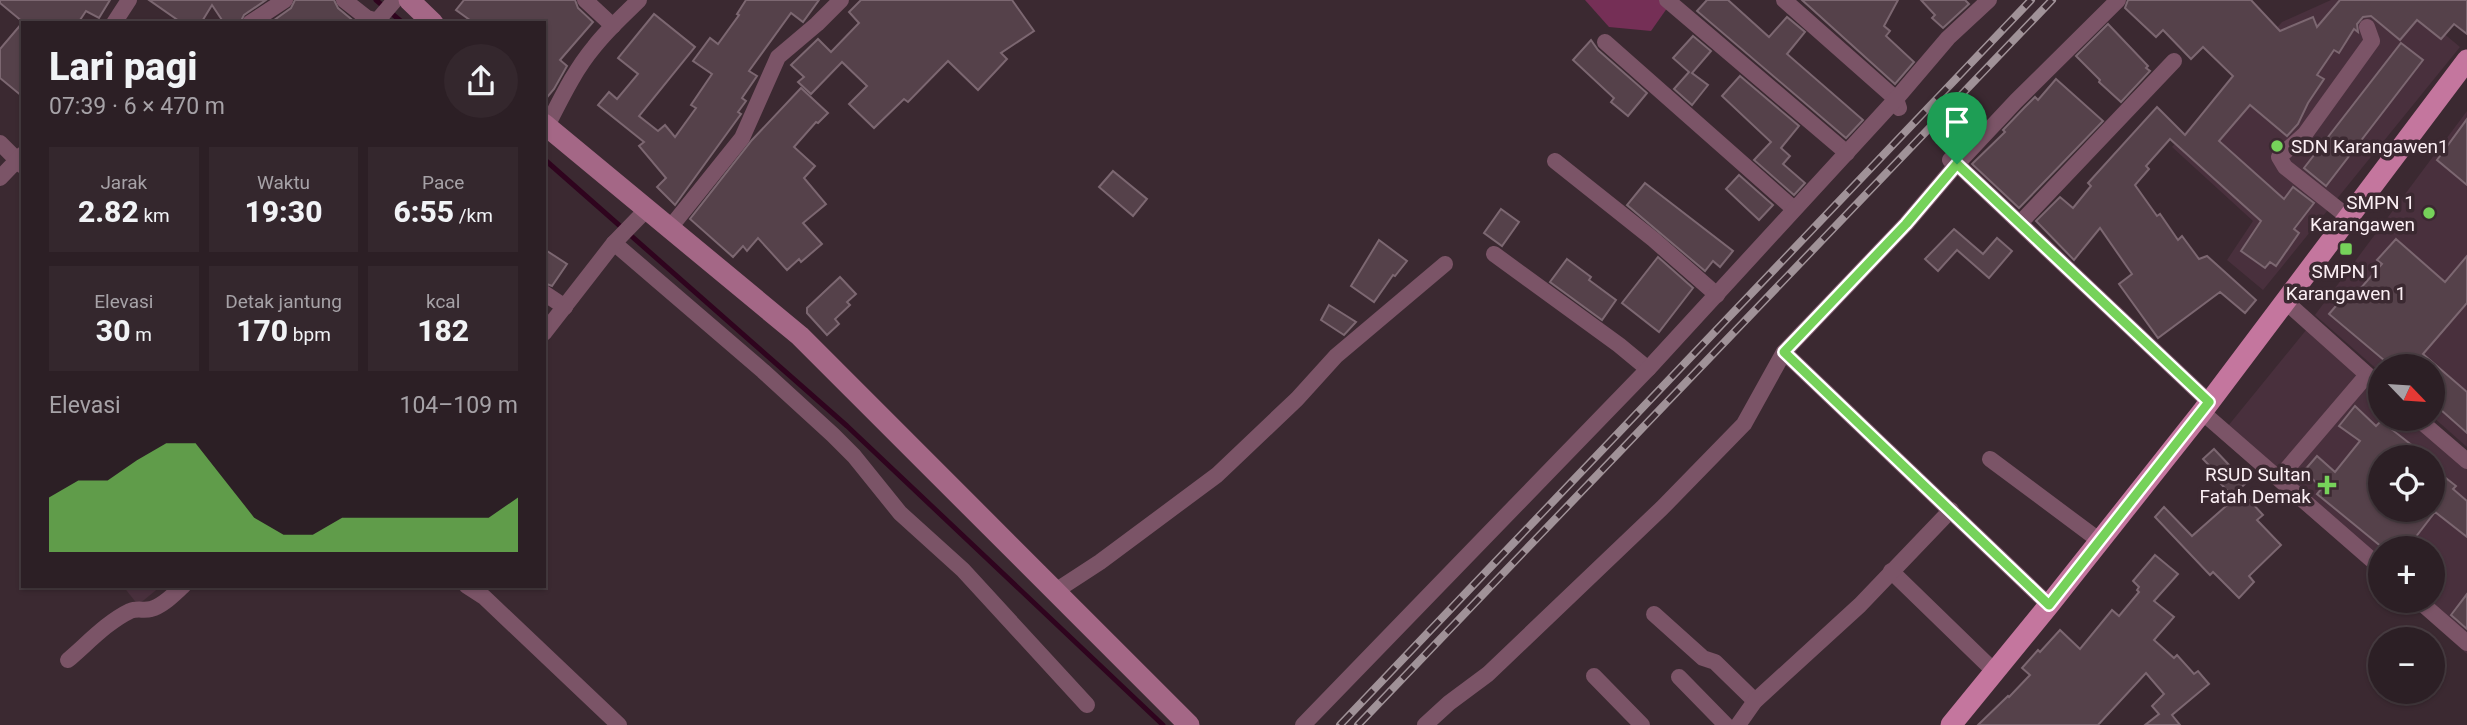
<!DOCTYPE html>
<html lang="id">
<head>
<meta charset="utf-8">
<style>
  body { margin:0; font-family:Roboto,sans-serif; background:#34272d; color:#f1f3f6; height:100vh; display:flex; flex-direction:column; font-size:26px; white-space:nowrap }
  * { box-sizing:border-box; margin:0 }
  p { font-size:23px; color:#a6a2a7 }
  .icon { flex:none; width:38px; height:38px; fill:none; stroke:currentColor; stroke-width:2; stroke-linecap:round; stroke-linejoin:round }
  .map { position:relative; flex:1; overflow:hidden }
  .sheet { position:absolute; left:21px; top:21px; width:525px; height:567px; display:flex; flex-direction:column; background:#2c1f25; border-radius:0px; box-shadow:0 2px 5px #0004,0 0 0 2px #483d42 }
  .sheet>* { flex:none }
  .needle { width:46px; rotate:115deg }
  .tools { position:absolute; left:2368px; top:354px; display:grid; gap:14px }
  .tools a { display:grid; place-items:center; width:77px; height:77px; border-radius:50%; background:#2c1f25; box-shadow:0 2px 5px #0004,0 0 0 2px #483d42; font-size:35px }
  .pin { position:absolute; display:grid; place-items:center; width:60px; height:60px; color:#fff; margin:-72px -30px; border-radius:50% 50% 50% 0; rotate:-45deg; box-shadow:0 0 7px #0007 }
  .pin .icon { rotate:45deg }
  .round { display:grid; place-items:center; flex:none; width:74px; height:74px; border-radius:37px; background:#34272d }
  .summary { display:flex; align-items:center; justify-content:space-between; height:119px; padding:0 28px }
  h1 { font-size:38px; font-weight:800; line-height:52px }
  .figures { display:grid; grid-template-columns:repeat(3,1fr); gap:10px; height:119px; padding:7px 28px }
  .figures div { display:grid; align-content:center; border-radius:0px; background:#34272d; text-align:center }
  .figures b { font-size:30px; font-weight:800 }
  .figures small { font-size:19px; font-weight:400 }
  .figures p { font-size:19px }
  .chart { height:196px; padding:14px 28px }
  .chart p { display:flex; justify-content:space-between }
  .chart svg { width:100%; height:126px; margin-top:7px; fill:#76d25a; opacity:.7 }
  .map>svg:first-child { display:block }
  .built { fill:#49303d; fill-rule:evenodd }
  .green { fill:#752f56 }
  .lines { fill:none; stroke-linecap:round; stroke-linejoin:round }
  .stream { stroke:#2f041e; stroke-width:5 }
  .building { fill:#55414a; stroke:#7c6771; stroke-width:2 }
  .street { stroke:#7b5467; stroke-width:16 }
  .secondary { stroke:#a46786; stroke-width:21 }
  .primary { stroke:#c4769e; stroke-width:21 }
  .rail-casing { stroke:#a09298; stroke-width:8 }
  .rail { stroke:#3b2931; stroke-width:5; stroke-dasharray:16; stroke-linecap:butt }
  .route-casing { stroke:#fff; stroke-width:14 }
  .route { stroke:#76d25a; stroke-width:9 }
  .poi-dot { fill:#76d25a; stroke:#3b2931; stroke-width:2.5 }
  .labels { text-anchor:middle; stroke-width:7; stroke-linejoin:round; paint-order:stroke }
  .poi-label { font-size:19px; fill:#fbeff4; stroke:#3b2931; text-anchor:end }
</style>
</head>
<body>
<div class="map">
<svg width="2467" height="725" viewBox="0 0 2467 725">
  <rect width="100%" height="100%" fill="#3b2931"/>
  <!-- built -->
  <g class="built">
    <polygon points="2331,0 2404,0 2460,47 2263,290 2227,260 2253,221 2172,147 2282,22"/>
    <polygon points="2467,111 2467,447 2433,417 2432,366 2380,366 2380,372 2315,315"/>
    <path d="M2311,324l69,60v34h39l48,43v193l-61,-54h26v-52h-52v30l-161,-141zM2380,457h52v52h-52z"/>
    <polygon points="123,586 161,586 138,605"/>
  </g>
  <!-- green -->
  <polygon class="green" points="1585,0 1667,0 1670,4 1651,31 1609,27"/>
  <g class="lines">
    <!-- stream -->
    <g class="stream">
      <polyline points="376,0 403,23"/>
      <polyline points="544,159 847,426 1163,725"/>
    </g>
  </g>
  <!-- building -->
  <g class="building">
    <polygon points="0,0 110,0 99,18 86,11 78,23 23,22 23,97 0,78 0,49 23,22 0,3"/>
    <polygon points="149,0 266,0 244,15 240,23 224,23 212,5 201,23 182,23"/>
    <polygon points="295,0 334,0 338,8 356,23 270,23 291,8"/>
    <polygon points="464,0 575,0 578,8 593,22 560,60 567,66 554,89 544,101 544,23 474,23 456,10"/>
    <polygon points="746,0 819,0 803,22 791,13 749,71 757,76 742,98 746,101 738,112 741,114 675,205 657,187 666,178 639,146 644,142 598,105 609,92 617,99 638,74 618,58 654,14 695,47 639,116 658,131 665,125 675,137 696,108 691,105 712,74 693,61 710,38 718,44 739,15 737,14"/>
    <polygon points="861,0 1012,0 1034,31 1001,53 1007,59 978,90 948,61 908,102 904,99 874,128 849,104 867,86 842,62 811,94 798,82 804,77 791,65 818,39 831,52 859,23 849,12"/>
    <polygon points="1707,0 1728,0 1769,37 1787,17 1805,32 1787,54 1863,120 1846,138 1697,11"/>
    <polygon points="1802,0 1898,0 1884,26 1890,31 1886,36 1914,62 1895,84"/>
    <polygon points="1921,0 1965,0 1969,4 1943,28 1932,18 1935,15"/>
    <polygon points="2128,0 2251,0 2280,31 2313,17 2317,27 2340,0 2467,0 2467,34 2454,24 2441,39 2417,20 2400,40 2371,16 2363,17 2357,24 2358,32 2354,29 2339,53 2334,50 2317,75 2324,79 2308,103 2298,124 2287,136 2250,105 2219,141 2284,199 2293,187 2314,203 2294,229 2299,233 2276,266 2270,262 2265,268 2241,251 2261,221 2170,139 2146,166 2149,169 2135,185 2157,216 2160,214 2178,240 2182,236 2199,259 2207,256 2256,300 2245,313 2220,292 2158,338 2119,284 2132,274 2100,228 2074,260 2036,221 2060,197 2073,208 2091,186 2088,183 2157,107 2185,135 2233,76 2203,47 2191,59 2163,30 2156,37 2125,8"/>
    <polygon points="2108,24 2148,66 2146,68 2150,71 2121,102 2099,82 2100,80 2076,56"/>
    <polygon points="1693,36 1711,51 1692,73 1708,85 1692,105 1674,89 1689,72 1673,58"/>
    <polygon points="1591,40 1598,50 1647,93 1628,116 1611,102 1614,98 1573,60"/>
    <polygon points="2401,43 2423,60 2326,186 2304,168"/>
    <polygon points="1740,76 1799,126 1781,148 1790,156 1783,164 1805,183 1794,195 1754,160 1771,142 1722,96"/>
    <polygon points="2056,79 2103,121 2019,208 1972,164 2005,132 2003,130 2024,108 2035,97 2038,100"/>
    <polygon points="801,88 828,113 818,123 816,122 794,147 815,166 804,178 826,204 803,223 822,244 801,262 799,259 787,270 758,238 747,251 743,246 733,257 690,219 752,140"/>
    <polygon points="2467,119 2467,185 2437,160"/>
    <polygon points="1113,171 1147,199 1133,216 1099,187"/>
    <polygon points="1739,175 1773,205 1759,220 1726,189"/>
    <polygon points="1645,183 1733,251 1720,267 1713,261 1705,271 1627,205"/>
    <polygon points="1501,209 1519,222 1502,246 1484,233"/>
    <polygon points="1954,229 1983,254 1997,238 2012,251 1989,278 1957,250 1938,271 1925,259"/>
    <polygon points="2396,239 2445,282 2467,256 2467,303 2423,354 2467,392 2467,433 2432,402 2432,366 2391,366 2329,314 2348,292 2353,297 2382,264 2377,260"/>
    <polygon points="1379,240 1407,261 1395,276 1393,275 1374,302 1351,286"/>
    <polygon points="544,249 567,264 552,286 544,283"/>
    <polygon points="1658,257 1693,288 1659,332 1622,303"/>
    <polygon points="1567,259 1591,277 1589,280 1616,300 1602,320 1550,282"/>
    <polygon points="840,277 856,294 847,302 850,305 835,319 839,324 827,335 807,313 807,308"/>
    <polygon points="1329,305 1356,322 1344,335 1321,320"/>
    <polygon points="2355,406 2376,426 2381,421 2427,457 2380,457 2380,509 2432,509 2432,467 2456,486 2453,489 2467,501 2467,537 2435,512 2415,538 2428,548 2383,548 2317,494 2322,488 2304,471 2317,456 2335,472 2360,441 2339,426"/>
    <polygon points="2214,449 2246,483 2232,496 2221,484 2224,481 2203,459"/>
    <polygon points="2242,492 2263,515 2257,520 2281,545 2249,576 2254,582 2239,598 2213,572 2210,575 2155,517 2164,507 2192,536"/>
    <polygon points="2155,555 2178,574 2154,601 2174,617 2154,640 2174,658 2177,655 2194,674 2198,671 2209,684 2172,715 2180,725 2145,725 2159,714 2152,706 2164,694 2146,673 2098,725 1978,725 2008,696 2009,697 2030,675 2022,668 2038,650 2040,652 2060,630 2080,649 2112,610 2119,616 2139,592 2137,590 2139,587 2133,581"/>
    <polygon points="2467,594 2467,629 2451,615"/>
  </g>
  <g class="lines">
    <!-- street -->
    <g class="street">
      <polyline points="344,0 367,18 377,21 395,0"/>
      <polyline points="585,0 613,26"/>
      <polyline points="1667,0 1847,153"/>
      <polyline points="1784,0 1896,99 1899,108"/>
      <polyline points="114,23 129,0"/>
      <polyline points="250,23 285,0"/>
      <polyline points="1605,42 1794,209"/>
      <path d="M547,126c14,-27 27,-55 47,-79 13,-17 30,-32 45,-47"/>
      <polyline points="0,143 23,166"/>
      <polyline points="1950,160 1957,164 2209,402"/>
      <polyline points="1555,161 1653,239 1717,295"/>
      <polyline points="0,178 23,154"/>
      <polyline points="2348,217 2285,167 2279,157 2305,134 2372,41 2367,27"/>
      <polyline points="2020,223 2174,61"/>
      <polyline points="669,229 742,138 778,57 817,24 841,0"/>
      <polyline points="614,243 763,371 833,435 854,456 900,513 963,570 1087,705"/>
      <polyline points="1494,254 1619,345 1648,369"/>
      <polyline points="544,293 565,307"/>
      <polyline points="2285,301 2380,386"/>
      <polyline points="544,333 614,243 646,210"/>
      <polyline points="1784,352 2049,605"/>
      <polyline points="2202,412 2380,567"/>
      <polyline points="2417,418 2467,461"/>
      <polyline points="1990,459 2100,541"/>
      <polyline points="2279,478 2367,375"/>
      <polyline points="1891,571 1994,671"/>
      <polyline points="467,586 484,597 619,725"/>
      <polyline points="1054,592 1100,562 1217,475 1297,399 1336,356 1445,264"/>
      <polyline points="2418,600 2467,643"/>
      <polyline points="1654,614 1703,658 1715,662 1755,701"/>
      <path d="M68,660c19,-16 39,-38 62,-49 7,-3 14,0 21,-2 12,-3 23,-15 32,-23"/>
      <polyline points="1594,676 1642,725"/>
      <polyline points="1679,677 1726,725"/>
      <polyline points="1303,725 1648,369 1896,99 1948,38 1989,0"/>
      <polyline points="1425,725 1449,703 1488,674 1662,508 1744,424 1784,352 1906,224 1957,164 2016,101 2118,0"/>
      <polyline points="1738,725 1755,701 1860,605 1951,510"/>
    </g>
    <!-- secondary -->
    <g class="secondary">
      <polyline points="409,0 433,23"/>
      <polyline points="544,124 800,336 1189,725"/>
    </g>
    <!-- primary -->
    <polyline class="primary" points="1951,725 2049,605 2202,412 2467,60"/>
    <defs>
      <g id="rail">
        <polyline points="1340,725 2031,0"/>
        <polyline points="1358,725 2052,0"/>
      </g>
    </defs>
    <!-- rail casing -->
    <use href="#rail" class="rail-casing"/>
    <!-- rail -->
    <use href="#rail" class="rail"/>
  </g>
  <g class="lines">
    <defs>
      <polygon id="route" points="1957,164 2209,402 2049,605 1784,352 1906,224"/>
    </defs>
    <!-- route casing -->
    <use href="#route" class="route-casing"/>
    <!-- route -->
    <use href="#route" class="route"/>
  </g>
  <!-- markers -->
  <g class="poi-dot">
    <circle cx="2277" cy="146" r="7"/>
    <circle cx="2429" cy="213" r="7"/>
    <rect x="2339" y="242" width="14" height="14" rx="3.5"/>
    <path d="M2323.5 474.5h7v7h7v7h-7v7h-7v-7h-7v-7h7z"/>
  </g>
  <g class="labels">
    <!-- poi labels -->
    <g class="poi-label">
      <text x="2291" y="153" text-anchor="start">SDN Karangawen1</text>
      <text x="2415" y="209">SMPN 1<tspan x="2415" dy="22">Karangawen</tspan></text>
      <text x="2346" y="278" text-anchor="middle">SMPN 1<tspan x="2346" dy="22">Karangawen 1</tspan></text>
      <text x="2311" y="481">RSUD Sultan<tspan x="2311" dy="22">Fatah Demak</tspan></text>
    </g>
  </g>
</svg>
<div class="tools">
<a><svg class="needle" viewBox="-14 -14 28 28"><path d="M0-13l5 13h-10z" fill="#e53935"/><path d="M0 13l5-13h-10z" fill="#a6a2a7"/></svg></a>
<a><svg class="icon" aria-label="locate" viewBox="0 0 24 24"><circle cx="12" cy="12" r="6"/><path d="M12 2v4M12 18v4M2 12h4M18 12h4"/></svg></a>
<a>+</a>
<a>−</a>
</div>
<div class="pin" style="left:1957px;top:164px;background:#1e9e55"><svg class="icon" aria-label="arrive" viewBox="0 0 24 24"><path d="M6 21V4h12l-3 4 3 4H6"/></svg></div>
<section class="sheet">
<div class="summary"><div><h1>Lari pagi</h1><p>07:39 · 6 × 470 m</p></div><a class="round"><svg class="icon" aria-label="share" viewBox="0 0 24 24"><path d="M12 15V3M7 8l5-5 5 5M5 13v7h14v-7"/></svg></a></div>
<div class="figures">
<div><p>Jarak</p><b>2.82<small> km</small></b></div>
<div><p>Waktu</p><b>19:30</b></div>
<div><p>Pace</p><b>6:55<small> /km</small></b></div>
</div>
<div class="figures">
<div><p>Elevasi</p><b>30<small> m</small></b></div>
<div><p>Detak jantung</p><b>170<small> bpm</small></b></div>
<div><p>kcal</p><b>182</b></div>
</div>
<div class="chart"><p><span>Elevasi</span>104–109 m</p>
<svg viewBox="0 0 160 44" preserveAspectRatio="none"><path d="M0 44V25L10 19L20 19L30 12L40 6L50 6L60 19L70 32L80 38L90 38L100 32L110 32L120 32L130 32L140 32L150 32L160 25V44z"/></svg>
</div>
</section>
</div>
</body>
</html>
